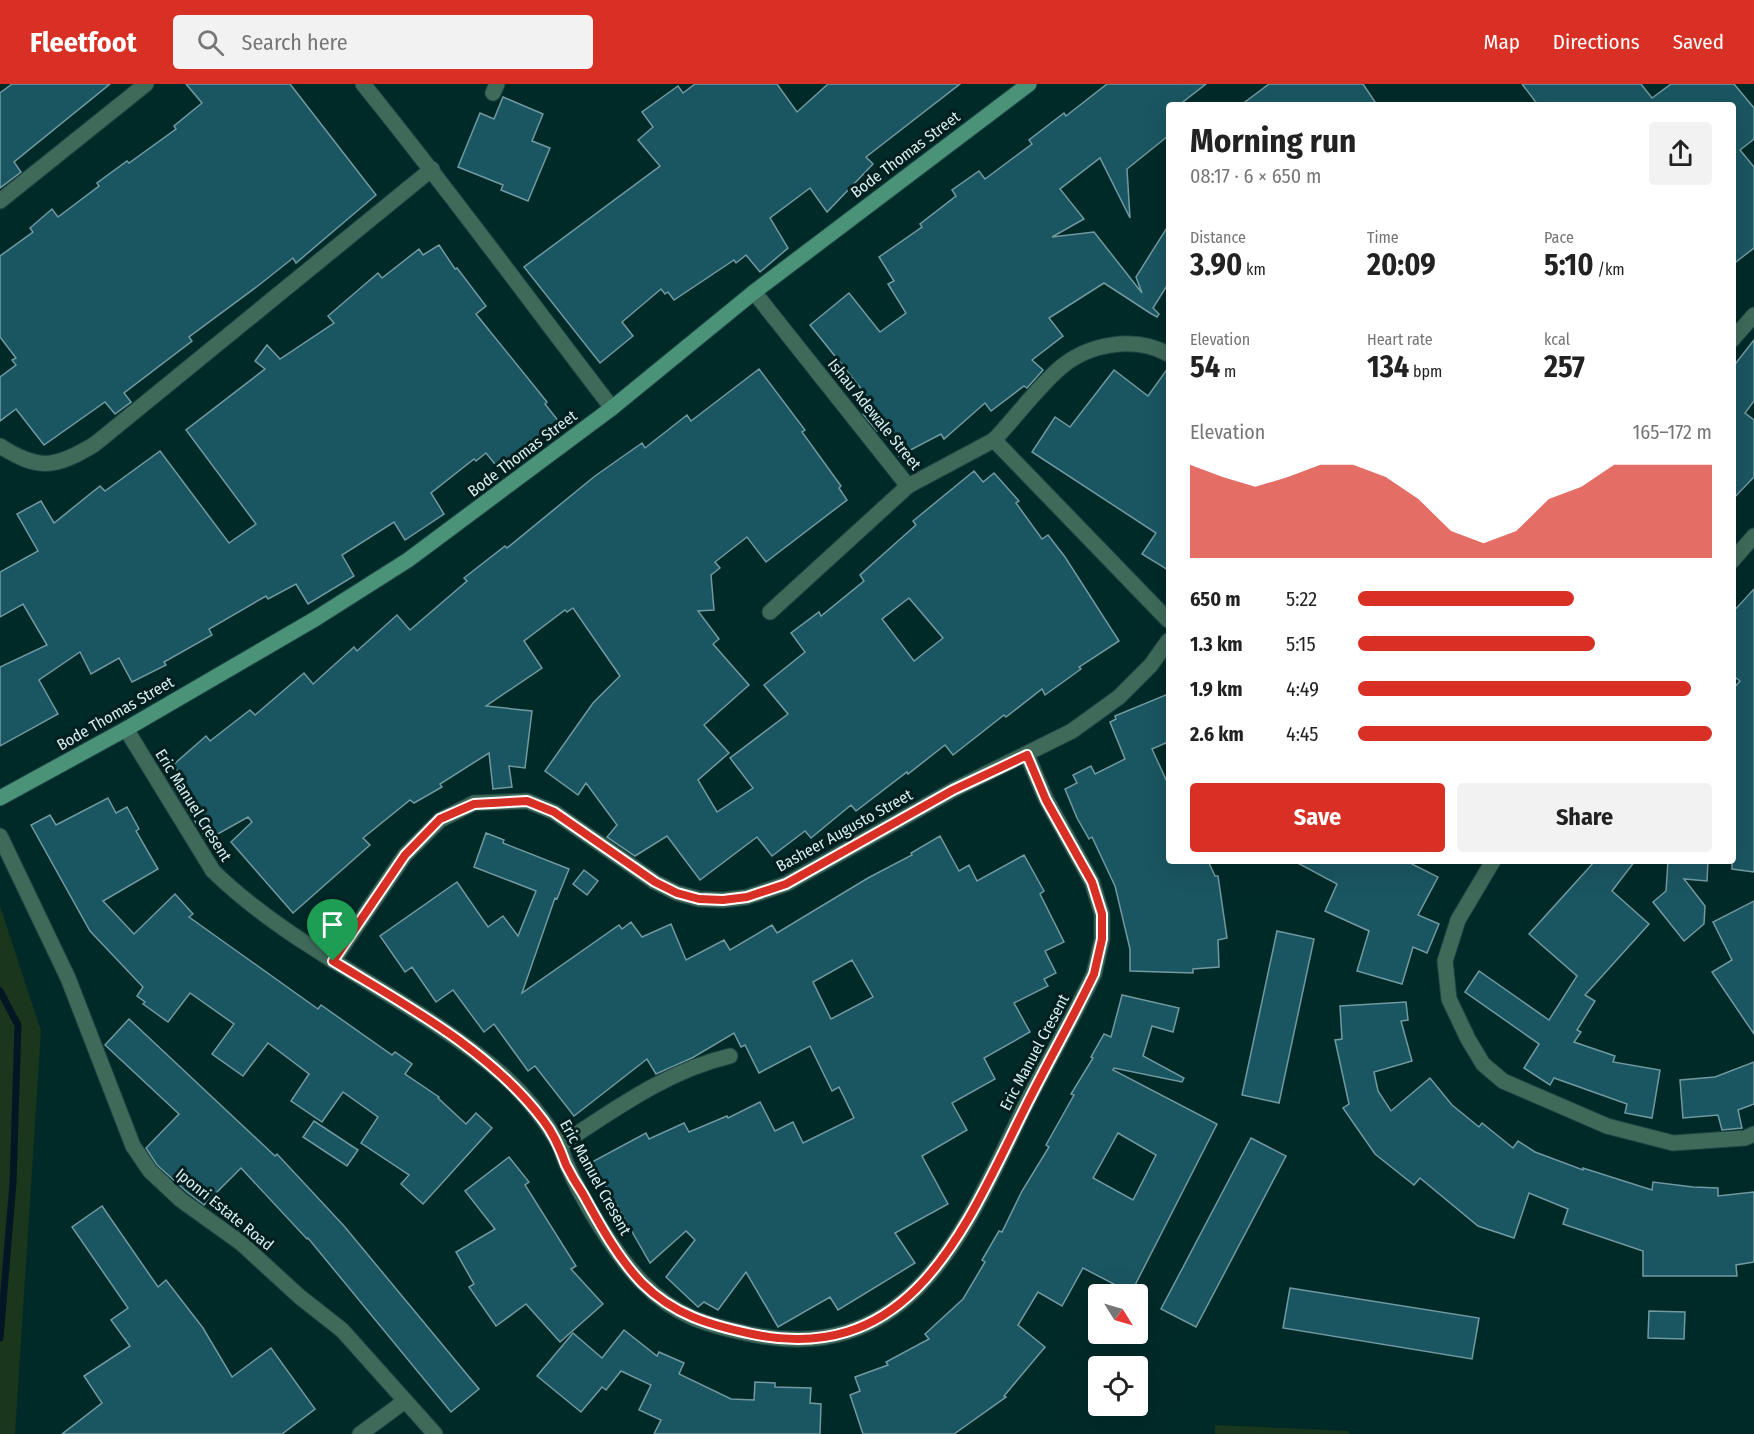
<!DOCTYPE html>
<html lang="en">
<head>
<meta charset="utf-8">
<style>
  body { margin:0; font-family:"Fira Sans Condensed",sans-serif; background:#f2f2f2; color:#222; height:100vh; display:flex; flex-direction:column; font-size:22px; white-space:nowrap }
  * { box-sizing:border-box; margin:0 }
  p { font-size:20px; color:#767676 }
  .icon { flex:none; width:33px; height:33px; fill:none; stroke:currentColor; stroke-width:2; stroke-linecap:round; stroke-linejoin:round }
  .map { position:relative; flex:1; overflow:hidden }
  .sheet { position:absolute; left:1166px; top:18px; width:570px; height:762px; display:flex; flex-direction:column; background:#fff; border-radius:6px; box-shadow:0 6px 24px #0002 }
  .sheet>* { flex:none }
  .needle { width:39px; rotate:127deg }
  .controls { position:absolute; left:1088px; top:1200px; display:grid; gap:12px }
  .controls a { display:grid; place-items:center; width:60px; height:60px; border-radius:6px; background:#fff; box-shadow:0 6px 24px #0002; font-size:30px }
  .pin { position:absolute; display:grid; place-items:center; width:51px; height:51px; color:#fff; margin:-62px -26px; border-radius:50% 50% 50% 0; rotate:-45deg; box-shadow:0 0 6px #0007 }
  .pin .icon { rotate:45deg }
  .round { display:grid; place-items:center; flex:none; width:63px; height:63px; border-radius:6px; background:#f2f2f2 }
  .headline { display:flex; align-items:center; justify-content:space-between; height:102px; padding:0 24px }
  h1 { font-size:33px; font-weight:700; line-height:45px }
  .metrics { display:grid; grid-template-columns:repeat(3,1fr); gap:9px; height:102px; padding:6px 24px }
  .metrics div { display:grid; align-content:center }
  .metrics b { font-size:30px; font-weight:700 }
  .metrics small { font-size:16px; font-weight:400 }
  .metrics p { font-size:16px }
  .chart { height:168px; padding:12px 24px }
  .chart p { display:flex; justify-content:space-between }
  .chart svg { width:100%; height:108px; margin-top:6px; fill:#d93025; opacity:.7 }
  .primary-button { display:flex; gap:12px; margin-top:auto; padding:12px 24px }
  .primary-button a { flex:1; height:69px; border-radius:6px; background:#d93025; color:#fff; font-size:24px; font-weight:700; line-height:69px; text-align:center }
  .primary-button a+a { background:#f2f2f2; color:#222 }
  ul { padding:0 24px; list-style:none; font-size:20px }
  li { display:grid; grid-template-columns:96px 72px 1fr; align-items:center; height:45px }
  li i { height:15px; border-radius:8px; background:#d93025 }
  header { display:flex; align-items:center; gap:36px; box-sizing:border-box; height:84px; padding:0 30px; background:#d93025; color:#fff }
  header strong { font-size:28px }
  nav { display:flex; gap:33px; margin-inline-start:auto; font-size:21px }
  .search { width:420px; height:54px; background:#f2f2f2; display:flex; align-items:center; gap:15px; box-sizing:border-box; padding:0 21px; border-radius:6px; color:#767676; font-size:22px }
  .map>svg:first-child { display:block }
  .green { fill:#1a361c }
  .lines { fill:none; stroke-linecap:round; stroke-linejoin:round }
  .stream { stroke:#021723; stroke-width:7 }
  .building { fill:#1a5661; stroke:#7199a1; stroke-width:1.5; fill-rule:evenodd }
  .minor-casing { stroke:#1e4543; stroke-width:17 }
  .secondary-casing { stroke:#1e4543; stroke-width:17 }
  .minor { stroke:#3f6a5a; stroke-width:15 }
  .secondary { stroke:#4b9378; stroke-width:15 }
  .route-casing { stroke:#fff; stroke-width:12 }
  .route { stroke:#d93025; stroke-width:8 }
  .labels { text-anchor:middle; stroke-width:6; stroke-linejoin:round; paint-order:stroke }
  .street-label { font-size:16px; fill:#d9eeec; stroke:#011f1e }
</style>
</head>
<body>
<header>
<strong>Fleetfoot</strong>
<div class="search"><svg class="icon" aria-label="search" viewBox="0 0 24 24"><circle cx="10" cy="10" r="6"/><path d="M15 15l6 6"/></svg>Search here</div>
<nav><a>Map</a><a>Directions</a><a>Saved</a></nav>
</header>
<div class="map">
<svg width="1754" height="1350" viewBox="0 0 1754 1350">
  <rect width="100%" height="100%" fill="#002a28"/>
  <!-- green -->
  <g class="green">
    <polygon points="0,822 41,947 15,1350 0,1350"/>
    <polygon points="1215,1341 1349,1347 1349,1350 1215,1350"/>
  </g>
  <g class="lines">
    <!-- stream -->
    <polyline class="stream" points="0,907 18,941 13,1099 0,1254"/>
  </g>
  <!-- building -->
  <g class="building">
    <polygon points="12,0 110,0 14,78 21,88 0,104 0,9"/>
    <polygon points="186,0 290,0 376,111 296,179 293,174 259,201 189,253 192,257 124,309 131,318 115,330 105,318 44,361 16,325 0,337 0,293 16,281 12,276 16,274 0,253 0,172 33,148 30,144 52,125 58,133 99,102 97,99 127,77 129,79 176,45 174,42 202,19"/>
    <polygon points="695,0 777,0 797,28 828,0 960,0 866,73 873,80 827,128 810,104 770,134 788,164 760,188 746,171 736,179 734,176 674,216 668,208 665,210 661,205 622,238 633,252 600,279 524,183 660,82 638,56 653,43 642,28 678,2 683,9"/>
    <polygon points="1107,0 1206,0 1179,21 1168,21 1168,52 1127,85 1130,134 1100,74 1060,105 1084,135 1052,153 1094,148 1142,209 1136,193 1168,142 1168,200 1153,224 1159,230 1157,233 1150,229 1104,199 1049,234 1063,252 1032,276 1043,286 1027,304 1024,302 991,327 985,319 944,355 941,350 899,372 880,345 877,347 863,330 868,327 856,311 863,307 810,241 849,209 880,248 906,229 888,200 894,197 879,173 922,143 920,140 956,112 952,106 979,87 985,95 1032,60 1029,56 1064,29 1066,32"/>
    <polygon points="1269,0 1363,0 1377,21 1241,21"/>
    <polygon points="1522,0 1641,0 1652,14 1671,0 1734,0 1754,24 1754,55 1740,66 1754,83 1754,164 1732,181 1732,21 1538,21"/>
    <polygon points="503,13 543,30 532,57 550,64 528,117 501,106 503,101 458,83 480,29 494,35"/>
    <polygon points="439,161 455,185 457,184 486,222 476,230 547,318 545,320 560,339 499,385 486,369 476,377 474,375 431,409 444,430 405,456 394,438 342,471 354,492 308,520 296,500 268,515 266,512 209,545 212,551 164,578 166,581 132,598 119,574 91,590 80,568 39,596 58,630 0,662 0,583 47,561 23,520 0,533 0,488 38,467 17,430 41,417 54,439 100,402 105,407 160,367 229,459 256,440 186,346 265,285 255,277 267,261 280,275 334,239 328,232 378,189 382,194 419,165 423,171"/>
    <polygon points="1754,256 1754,317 1745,329 1754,336 1754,393 1732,416 1732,284"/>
    <polygon points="1168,284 1168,486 1142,470 1156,449 1032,368 1055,333 1070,343 1114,286 1148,312"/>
    <path d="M759,285l46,61 -3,2 39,54 -2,2 8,12 -81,62 -19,-25 -32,25 5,6 -9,7 3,35 -16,1 21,28 -6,5 36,41 -45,40 25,28 -31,27 19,32 36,-24 -23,-30 58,-44 -24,-29 41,-33 -14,-19 28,-21 2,4 43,-35 -4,-6 56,-50 -3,-4 61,-50 9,11 11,-9 25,28 -3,2 26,36 6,-4 17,22 54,84 -40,26 2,2 -36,26 -3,-6 -36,28 -2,-2 -51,40 -8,-10 -37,29 -1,-2 -51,39 -5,-6 -40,33 -6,-7 -33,25 -15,-19 -57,43 -33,-44 -32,20 -28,-19 10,-12 -31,-42 -8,12 -33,-24 48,-68 27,-27 -47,-68 -6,4 -2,-2 -41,31 18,27 -56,38 46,5 -7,57 -16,-2 3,21 -19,2 -4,-36 -49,31 2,3 -28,16 -4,-3 -47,38 7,7 -77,68 -62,-71 21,-20 -4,-5 -41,23 -34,-53 10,-9 -10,-13 33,-29 4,5 40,-31 5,5 49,-42 9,11 41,-37 3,4 40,-36 13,15 57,-49 -3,-3 41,-32 2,2 88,-72 47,-33 3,5 42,-33 4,6zM909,514l34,40 -29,23 -32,-42z"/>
    <polygon points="1754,505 1754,788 1732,785 1732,606 1740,597 1732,591 1732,529"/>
    <polygon points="1168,610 1168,658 1152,665 1168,700 1168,777 1208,777 1215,792 1218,792 1227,854 1218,856 1219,883 1193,885 1193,889 1130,887 1130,865 1115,802 1092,753 1089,755 1077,734 1065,705 1077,699 1073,691 1091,682 1095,690 1125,675 1110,638 1116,635 1115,632"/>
    <polygon points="108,714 116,729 127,723 139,745 136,747 158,785 103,817 134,850 175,810 193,830 189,833 238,868 318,925 321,921 392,971 395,968 412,980 405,990 439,1013 438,1014 466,1040 476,1029 492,1044 423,1120 401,1100 409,1091 361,1059 378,1033 343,1008 322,1038 291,1017 309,990 268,959 243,992 212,970 234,940 190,909 168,938 143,920 145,918 137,912 143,903 90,847 31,741 50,731 56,741"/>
    <path d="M486,749l18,7 -1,3 66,26 -12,30 -2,-1 -33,95 97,-68 3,4 9,-7 11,15 29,-13 15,36 38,-20 6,10 42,-25 5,8 91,-55 44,-23 -1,-2 29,-17 19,35 10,-6 8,16 47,-26 20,36 -4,3 24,48 -19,9 11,22 -12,6 4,7 -34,17 16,29 -46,26 11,21 -43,24 15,27 -45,26 26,48 -53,29 20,30 -77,47 -8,-13 -52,30 -32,-55 -28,38 -14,-8 -6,5 -32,-30 29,-37 -9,-9 -36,32 -58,-101 54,-29 3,6 35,-16 5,9 38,-16 1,2 32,-16 15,29 18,-9 10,21 51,-25 -15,-31 -7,4 -22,-45 -51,27 -14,-28 -4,2 -7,-14 -42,25 -36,16 -9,-15 -73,57 -39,-50 -7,5 -34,-47 -10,8 -31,-42 -17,12 -24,-35 -7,5 -25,-36 77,-54 31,45 15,-11 15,20 18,-45 -62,-24zM852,876l21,37 -42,22 -18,-37z"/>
    <polygon points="1294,777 1406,777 1438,793 1418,831 1439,840 1427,869 1413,863 1402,900 1357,887 1369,847 1325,827 1337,800"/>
    <polygon points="1595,777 1635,777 1612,807 1649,840 1585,911 1595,917 1577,946 1581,948 1574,958 1615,972 1613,978 1660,986 1652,1034 1625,1029 1627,1020 1554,994 1550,1001 1524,984 1539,960 1465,908 1479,887 1549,936 1577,892 1529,850"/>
    <polygon points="1668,777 1708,777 1707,797 1684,795 1705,822 1704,840 1684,857 1653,818 1666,807"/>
    <polygon points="584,786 598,797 587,811 573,800"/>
    <polygon points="1754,817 1754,950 1712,888 1732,876 1713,838"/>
    <polygon points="1277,847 1314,855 1279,1019 1242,1011"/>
    <path d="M1122,911l57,13 -6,24 -21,-6 -9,30 41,22 -2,4 -68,-14 -1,2 104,54 -86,169 -48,-25 -21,38 -24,-14 -20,33 27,22 -41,49 2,1 -52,37h-91l-13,-39 10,-4 -5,-14 33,-12 -2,-3 43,-23 -4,-5 38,-35 22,-37 -3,-2 17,-29 3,1 20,-41 27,-44 -3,-2 28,-50 -3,-1 22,-36 -2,-1 13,-23 7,3zM1118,1049l38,22 -23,45 -40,-22z"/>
    <polygon points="1406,918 1408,936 1401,937 1412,977 1374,988 1378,1007 1391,1027 1430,994 1452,1021 1479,1043 1482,1039 1513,1064 1518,1057 1535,1068 1583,1086 1583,1084 1652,1106 1653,1098 1693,1103 1718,1104 1718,1112 1754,1108 1754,1178 1736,1181 1737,1192 1643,1192 1643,1167 1563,1140 1568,1125 1529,1109 1514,1154 1478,1142 1420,1094 1414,1101 1375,1070 1343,1024 1349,1020 1335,956 1342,955 1340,922"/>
    <polygon points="129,935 275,1072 277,1070 344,1142 479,1305 451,1328 308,1154 307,1155 241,1084 204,1121 187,1108 157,1081 146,1064 179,1030 105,961"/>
    <polygon points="1754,978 1754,1020 1738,1026 1742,1044 1722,1046 1718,1031 1683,1034 1680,996 1715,993"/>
    <polygon points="314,1037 358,1066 347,1082 303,1053"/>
    <polygon points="1251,1054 1286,1072 1196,1243 1161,1225"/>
    <polygon points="509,1073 529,1098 525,1101 576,1182 571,1185 603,1220 560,1258 526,1220 496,1242 469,1203 474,1200 456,1168 495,1145 465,1107"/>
    <polygon points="102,1122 158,1203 166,1196 203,1244 232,1293 271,1264 315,1325 282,1350 62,1350 102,1319 84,1292 130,1262 111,1236 128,1224 72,1143"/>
    <polygon points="1290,1204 1479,1234 1472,1275 1283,1244"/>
    <polygon points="1649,1227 1685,1228 1684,1255 1648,1254"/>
    <polygon points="624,1246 657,1272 659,1268 684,1279 679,1290 731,1315 754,1316 755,1298 775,1299 775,1303 811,1304 810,1319 821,1320 820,1350 654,1350 661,1336 639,1326 651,1301 621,1287 606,1306 602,1303 581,1328 537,1292 573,1249 602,1274"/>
  </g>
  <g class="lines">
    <defs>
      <g id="minor">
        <path d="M363,0c86,106 166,216 249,324"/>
        <polyline points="493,9 497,0"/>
        <polyline points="0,117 146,0"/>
        <polyline points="754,208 908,402 994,356 1168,536"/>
        <polyline points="1732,256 1754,231"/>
        <path d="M994,356c22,-23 42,-51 66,-72 29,-25 75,-32 108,-14"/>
        <path d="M0,362c39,25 56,22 95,-2l337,-275"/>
        <polyline points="1732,477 1754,452"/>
        <polyline points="770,528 908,402"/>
        <path d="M126,645l87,142c86,84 203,127 292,206 20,18 39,42 53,65 4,7 5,15 9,23 15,35 49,91 76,118 32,33 64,42 107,51 161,34 216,-105 273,-224 23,-46 49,-90 71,-136l8,-35v-25l-10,-32 -46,-83 -19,-44"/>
        <polyline points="0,752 68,894 133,1062 150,1087 181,1116 241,1159 300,1213 342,1246 435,1350"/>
        <polyline points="1493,777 1458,836 1445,877 1449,915 1468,955 1483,980 1503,997 1607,1042 1673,1059 1745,1054 1754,1050"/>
        <polyline points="333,877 405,771 440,736 474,719 527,717 554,728 655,798 677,809 699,815 723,816 747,813 786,800 953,706 1072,647 1119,613 1151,581 1168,557"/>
        <path d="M560,1061c54,-35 106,-74 170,-89"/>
        <polyline points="360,1350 405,1317"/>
      </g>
      <polyline id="secondary" points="0,714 126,645 315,535 408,476 612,324 754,208 1029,0"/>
    </defs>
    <!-- minor casing -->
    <use href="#minor" class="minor-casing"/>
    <!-- secondary casing -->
    <use href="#secondary" class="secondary-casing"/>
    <!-- minor -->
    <use href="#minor" class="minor"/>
    <!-- secondary -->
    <use href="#secondary" class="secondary"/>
  </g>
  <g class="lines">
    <defs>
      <path id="route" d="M1027,671l19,45 46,82 10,32v25l-8,35c-23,48 -49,93 -72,140 -58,117 -112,253 -270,220 -42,-9 -78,-19 -110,-51 -24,-25 -42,-58 -59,-89 -6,-9 -12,-19 -17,-29 -6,-17 -12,-31 -23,-45 -53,-70 -136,-114 -210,-159l72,-106 35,-36 34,-15 53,-3 27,11 101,70 22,11 22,6 24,1 24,-3 39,-13 167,-94z"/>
    </defs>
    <!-- route casing -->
    <use href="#route" class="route-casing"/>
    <!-- route -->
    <use href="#route" class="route"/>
  </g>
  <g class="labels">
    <!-- street labels -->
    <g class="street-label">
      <text transform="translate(905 70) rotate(-37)" y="6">Bode Thomas Street</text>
      <text transform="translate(875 330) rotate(51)" y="6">Ishau Adewale Street</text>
      <text transform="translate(522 369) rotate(-37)" y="6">Bode Thomas Street</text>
      <text transform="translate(115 629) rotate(-30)" y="6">Bode Thomas Street</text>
      <text transform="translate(194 721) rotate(58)" y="6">Eric Manuel Cresent</text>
      <text transform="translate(844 746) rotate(-29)" y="6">Basheer Augusto Street</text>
      <text transform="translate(1034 968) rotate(-62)" y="6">Eric Manuel Cresent</text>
      <text transform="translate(596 1093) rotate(61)" y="6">Eric Manuel Cresent</text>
      <text transform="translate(225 1125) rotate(39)" y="6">Iponri Estate Road</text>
    </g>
  </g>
</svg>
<div class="controls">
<a><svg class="needle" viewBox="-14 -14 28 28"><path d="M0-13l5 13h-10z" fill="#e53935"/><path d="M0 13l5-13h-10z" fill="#767676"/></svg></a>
<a><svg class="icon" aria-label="locate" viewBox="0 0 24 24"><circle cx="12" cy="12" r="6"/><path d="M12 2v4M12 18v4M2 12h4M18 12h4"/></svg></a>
</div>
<div class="pin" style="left:333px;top:877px;background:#1e9e55"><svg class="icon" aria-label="arrive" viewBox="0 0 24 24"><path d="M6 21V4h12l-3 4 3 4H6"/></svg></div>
<section class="sheet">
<div class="headline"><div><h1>Morning run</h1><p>08:17 · 6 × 650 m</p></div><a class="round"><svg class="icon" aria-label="share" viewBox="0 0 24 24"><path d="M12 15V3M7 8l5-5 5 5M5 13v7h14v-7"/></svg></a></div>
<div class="metrics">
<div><p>Distance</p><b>3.90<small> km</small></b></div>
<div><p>Time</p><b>20:09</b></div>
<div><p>Pace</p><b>5:10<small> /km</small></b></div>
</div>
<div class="metrics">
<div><p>Elevation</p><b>54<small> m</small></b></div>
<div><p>Heart rate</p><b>134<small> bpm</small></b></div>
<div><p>kcal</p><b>257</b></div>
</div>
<div class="chart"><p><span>Elevation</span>165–172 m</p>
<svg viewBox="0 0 160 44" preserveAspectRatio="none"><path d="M0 44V6L10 11L20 15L30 11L40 6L50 6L60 11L70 20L80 33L90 38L100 33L110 20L120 15L130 6L140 6L150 6L160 6V44z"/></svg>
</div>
<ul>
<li><b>650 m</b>5:22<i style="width:61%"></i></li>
<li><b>1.3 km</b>5:15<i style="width:67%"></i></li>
<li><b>1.9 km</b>4:49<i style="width:94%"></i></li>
<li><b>2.6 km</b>4:45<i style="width:100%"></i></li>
</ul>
<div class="primary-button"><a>Save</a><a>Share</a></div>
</section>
</div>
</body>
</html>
